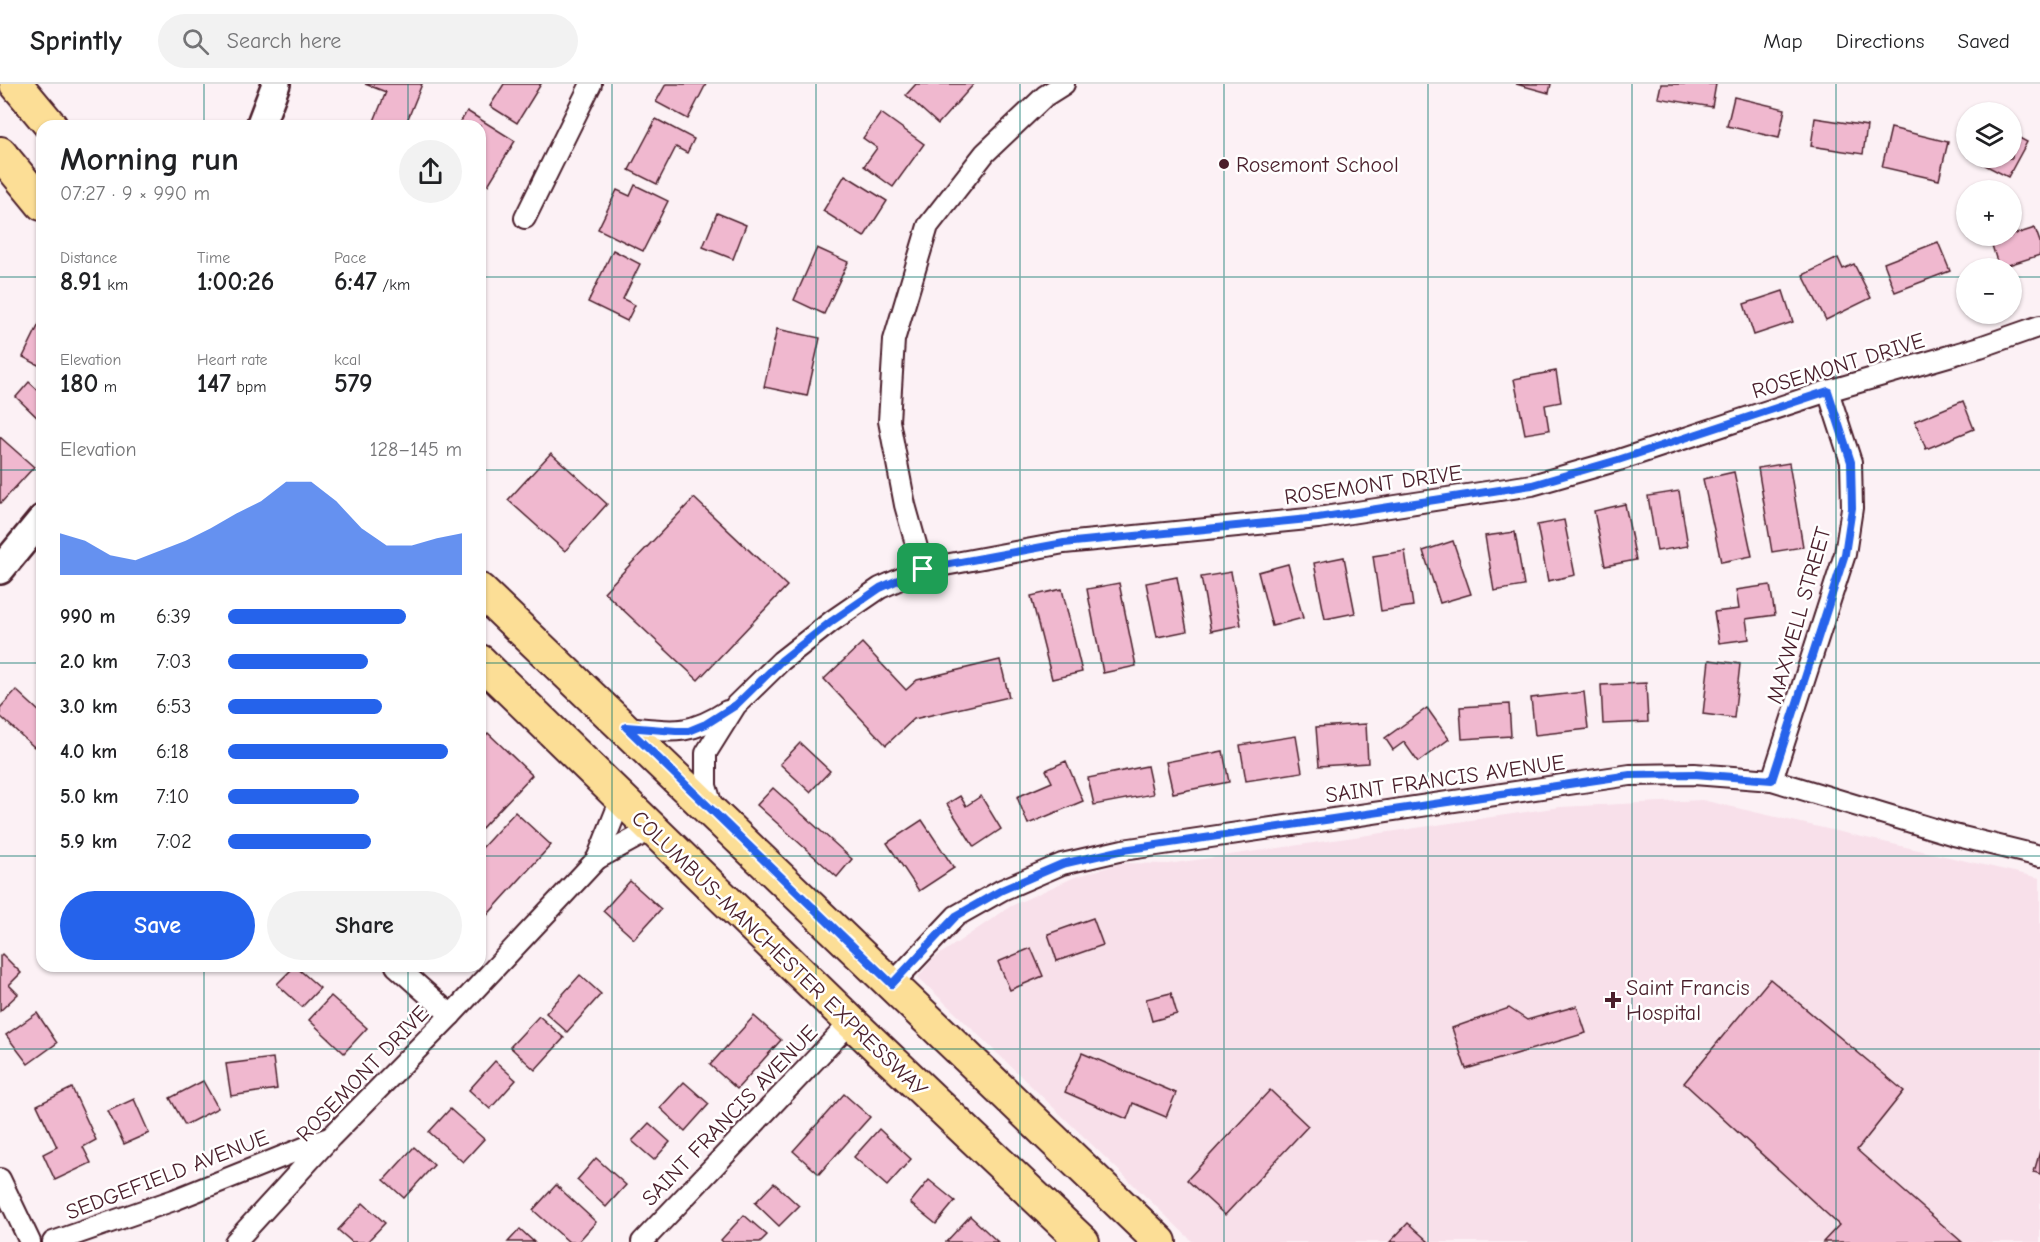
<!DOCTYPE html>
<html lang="en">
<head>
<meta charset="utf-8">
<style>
  body { margin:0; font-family:"Comic Neue",sans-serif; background:#f2f2f2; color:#202124; height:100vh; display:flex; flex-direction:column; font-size:22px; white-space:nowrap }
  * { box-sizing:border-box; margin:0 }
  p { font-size:20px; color:#757577 }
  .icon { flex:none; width:33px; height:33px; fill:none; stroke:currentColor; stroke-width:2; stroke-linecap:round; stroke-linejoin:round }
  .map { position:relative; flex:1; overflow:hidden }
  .panel { position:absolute; left:36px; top:36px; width:450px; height:852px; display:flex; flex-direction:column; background:#fff; border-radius:18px; box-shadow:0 2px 4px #0004 }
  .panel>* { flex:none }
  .buttons { position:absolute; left:1956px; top:18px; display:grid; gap:12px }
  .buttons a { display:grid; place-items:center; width:66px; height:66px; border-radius:50%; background:#fff; box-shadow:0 2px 4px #0004; font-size:30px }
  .pin { position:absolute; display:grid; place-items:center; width:51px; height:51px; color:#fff; margin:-26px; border-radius:12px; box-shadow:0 3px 9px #0006 }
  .round { display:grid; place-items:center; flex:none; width:63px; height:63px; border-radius:32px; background:#f2f2f2 }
  .headline { display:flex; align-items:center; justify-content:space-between; height:102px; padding:0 24px }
  h1 { font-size:33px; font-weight:800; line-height:45px }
  .stats { display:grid; grid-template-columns:repeat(3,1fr); gap:9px; height:102px; padding:6px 24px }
  .stats div { display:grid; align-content:center }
  .stats b { font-size:26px; font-weight:800 }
  .stats small { font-size:16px; font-weight:400 }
  .stats p { font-size:16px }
  .chart { height:168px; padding:12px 24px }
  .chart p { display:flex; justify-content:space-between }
  .chart svg { width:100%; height:108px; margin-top:6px; fill:#2563eb; opacity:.7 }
  .button { display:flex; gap:12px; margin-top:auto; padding:12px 24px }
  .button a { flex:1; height:69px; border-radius:36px; background:#2563eb; color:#fff; font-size:24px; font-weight:800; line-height:69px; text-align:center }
  .button a+a { background:#f2f2f2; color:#202124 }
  ul { padding:0 24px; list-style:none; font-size:20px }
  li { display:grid; grid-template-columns:96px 72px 1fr; align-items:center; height:45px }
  li i { height:15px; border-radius:8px; background:#2563eb }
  header { display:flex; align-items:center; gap:36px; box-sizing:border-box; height:84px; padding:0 30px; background:#fff; border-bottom:2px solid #e0e0e0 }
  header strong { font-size:28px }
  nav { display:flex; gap:33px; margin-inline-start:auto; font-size:21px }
  .search { width:420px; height:54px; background:#f2f2f2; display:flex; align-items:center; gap:15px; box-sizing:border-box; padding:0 21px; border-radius:33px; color:#757577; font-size:22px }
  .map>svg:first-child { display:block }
  .built { fill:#f8e0ea }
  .building { fill:#f0b8cf; stroke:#4a1f2b; stroke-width:1.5 }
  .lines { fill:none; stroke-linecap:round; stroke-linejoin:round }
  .street-casing { stroke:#4a1f2b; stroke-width:24 }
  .secondary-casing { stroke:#4a1f2b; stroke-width:32 }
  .primary-casing { stroke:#4a1f2b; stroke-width:36 }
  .street { stroke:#fff; stroke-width:20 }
  .secondary { stroke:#fff; stroke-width:27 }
  .primary { stroke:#fcde96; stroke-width:32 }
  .route-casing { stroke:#fff; stroke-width:12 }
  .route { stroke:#2563eb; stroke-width:8 }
  .grid { fill:none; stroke:#0f766e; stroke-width:1.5; stroke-opacity:0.55 }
  .poi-dot { fill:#4a1f2b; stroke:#fff; stroke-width:2 }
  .labels { text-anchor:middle; stroke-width:5; stroke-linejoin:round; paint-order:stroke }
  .poi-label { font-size:22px; fill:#4a1f2b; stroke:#fff; text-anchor:start }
  .street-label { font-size:22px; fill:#4a1f2b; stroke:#fff }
</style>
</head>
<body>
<header>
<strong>Sprintly</strong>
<div class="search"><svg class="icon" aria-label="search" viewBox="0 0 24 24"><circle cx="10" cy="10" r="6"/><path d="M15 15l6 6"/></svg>Search here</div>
<nav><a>Map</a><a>Directions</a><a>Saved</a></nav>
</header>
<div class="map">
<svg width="2040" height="1158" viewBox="0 0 2040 1158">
  <rect width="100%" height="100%" fill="#fcf1f5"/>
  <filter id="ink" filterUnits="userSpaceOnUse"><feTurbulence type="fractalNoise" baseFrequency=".0167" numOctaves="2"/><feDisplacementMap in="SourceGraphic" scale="12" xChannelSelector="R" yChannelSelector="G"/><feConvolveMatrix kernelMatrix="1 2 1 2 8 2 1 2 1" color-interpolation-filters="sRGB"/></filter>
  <g filter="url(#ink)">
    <!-- built -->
    <polygon class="built" points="1702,716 2040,794 2040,1158 1193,1158 918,893 933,875 1011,822 1075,793 1122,779 1168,780 1560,723"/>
    <!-- building -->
    <g class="building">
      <polygon points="365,0 422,0 405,42 372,42 386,8"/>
      <polygon points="504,0 541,0 517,39 490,22"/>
      <polygon points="666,0 706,0 688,35 656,18"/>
      <polygon points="916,0 974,0 938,40 906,11"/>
      <polygon points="1516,0 1551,0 1549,9"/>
      <polygon points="1661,0 1716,0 1712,23 1658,14"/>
      <polygon points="1734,13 1785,25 1779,54 1727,42"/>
      <polygon points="467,27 515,57 488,101 480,96 480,42 458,42"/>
      <polygon points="881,29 924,60 893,103 864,82 877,64 863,54"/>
      <polygon points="1815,34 1867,42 1863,70 1811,62"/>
      <polygon points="656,35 694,55 687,69 676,63 657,100 629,86"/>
      <polygon points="1891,44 1948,58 1939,96 1882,83"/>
      <polygon points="2012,50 2027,58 2008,93 1979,78 1981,74 2012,74"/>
      <polygon points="845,91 887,117 864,153 823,127"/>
      <polygon points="635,101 668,117 643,167 598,145 617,106 630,112"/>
      <polygon points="717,129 746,141 733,175 703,163"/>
      <polygon points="2035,144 2040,158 2040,171 1999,184 1991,158"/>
      <polygon points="1938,158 1950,187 1895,208 1884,179"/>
      <polygon points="817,164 848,178 824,230 794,216"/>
      <polygon points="613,166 640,180 623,215 635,221 627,237 588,218"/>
      <polygon points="1838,174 1843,185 1854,180 1871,214 1826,236 1803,191"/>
      <polygon points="1783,207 1793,238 1754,251 1744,220"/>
      <polygon points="42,234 42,283 23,273"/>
      <polygon points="777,245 820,254 807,312 764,303"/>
      <polygon points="1556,287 1561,318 1545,321 1549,346 1525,350 1514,295"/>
      <polygon points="29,298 42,310 40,336 16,313"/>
      <polygon points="1963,317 1974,345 1926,365 1915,337"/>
      <polygon points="0,353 34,383 1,419 0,419"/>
      <polygon points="551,369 607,420 565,467 508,416"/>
      <polygon points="1789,379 1803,463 1772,468 1758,384"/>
      <polygon points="1734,388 1752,472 1721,478 1703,395"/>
      <polygon points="1679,407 1688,462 1657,467 1648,412"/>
      <polygon points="694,414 787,502 698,596 604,508"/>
      <polygon points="1625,420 1636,476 1605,482 1594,427"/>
      <polygon points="1564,436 1575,491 1548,497 1537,441"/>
      <polygon points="1515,448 1524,502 1494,507 1485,452"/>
      <polygon points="1453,457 1471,510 1440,519 1423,467"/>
      <polygon points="1405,467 1413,522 1381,527 1373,472"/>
      <polygon points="1344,473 1355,529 1325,535 1314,479"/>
      <polygon points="1288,480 1303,534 1272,542 1258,488"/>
      <polygon points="1231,488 1241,541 1211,547 1201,493"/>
      <polygon points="1177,493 1187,547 1157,553 1146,499"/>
      <polygon points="1119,499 1136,582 1103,589 1087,505"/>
      <polygon points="1770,501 1775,531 1746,535 1749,555 1719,559 1714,528 1739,525 1736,506"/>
      <polygon points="1062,505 1082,588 1052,595 1031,512"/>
      <polygon points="862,559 906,606 917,596 1000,576 1009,613 914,635 886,661 824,595"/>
      <polygon points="1709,576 1740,580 1734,634 1703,630"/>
      <polygon points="1646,599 1648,638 1603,640 1601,601"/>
      <polygon points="16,606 42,630 42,654 34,663 0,632 0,624"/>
      <polygon points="1584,608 1588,645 1535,651 1531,614"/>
      <polygon points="1509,620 1511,652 1462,655 1460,623"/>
      <polygon points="1427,624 1449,655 1418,678 1404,658 1393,666 1385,654"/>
      <polygon points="1366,640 1368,679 1319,682 1316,643"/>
      <polygon points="488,649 532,691 480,746 480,657"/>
      <polygon points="1296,652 1302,688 1246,697 1240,661"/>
      <polygon points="800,659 830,687 810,708 780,680"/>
      <polygon points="1223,667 1229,698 1173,709 1166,678"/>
      <polygon points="1066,677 1083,717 1028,740 1017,713 1052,698 1046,686"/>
      <polygon points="1147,682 1153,710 1094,721 1088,694"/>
      <polygon points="773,704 852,775 837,793 757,721"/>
      <polygon points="960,712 966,722 981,712 1001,745 974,763 947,720"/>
      <polygon points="515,728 551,761 480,839 480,766"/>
      <polygon points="922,736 954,784 919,807 887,759"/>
      <polygon points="630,797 661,825 634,855 603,827"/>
      <polygon points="1093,834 1103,861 1057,877 1048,850"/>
      <polygon points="1031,864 1043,892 1010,906 998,878"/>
      <polygon points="2,870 21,889 9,901 18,910 0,927 0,872"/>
      <polygon points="295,882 320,904 302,923 277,900"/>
      <polygon points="580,891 601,910 567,948 546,929"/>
      <polygon points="1770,895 1904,1007 1857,1066 1962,1158 1823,1158 1839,1141 1684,999"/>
      <polygon points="1171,909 1177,930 1152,937 1146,915"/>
      <polygon points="331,912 367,944 344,969 309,936"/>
      <polygon points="1577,922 1586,949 1466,985 1452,944 1509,924 1527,936"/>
      <polygon points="37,929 57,959 28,980 6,951"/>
      <polygon points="539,932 564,954 535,986 510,963"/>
      <polygon points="754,932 781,956 737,1005 710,981"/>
      <polygon points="1082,969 1176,1009 1166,1033 1133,1019 1127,1035 1065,1008"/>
      <polygon points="273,974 277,1005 231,1012 226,980"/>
      <polygon points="495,977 516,996 490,1025 469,1006"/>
      <polygon points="203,997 218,1024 185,1041 170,1014"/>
      <polygon points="684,998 709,1020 685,1047 660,1024"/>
      <polygon points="72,1004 96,1056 83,1063 91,1079 55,1096 43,1070 57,1063 37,1021"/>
      <polygon points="1270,1006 1308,1042 1225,1131 1187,1096"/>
      <polygon points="844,1010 870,1033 819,1090 793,1067"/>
      <polygon points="134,1015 149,1049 124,1060 108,1027"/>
      <polygon points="450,1025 484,1055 463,1078 429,1048"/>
      <polygon points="649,1039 670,1058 654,1076 632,1057"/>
      <polygon points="879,1045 911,1075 887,1102 854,1073"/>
      <polygon points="414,1063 434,1081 404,1114 384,1096"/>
      <polygon points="2040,1067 2040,1090 2034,1088"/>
      <polygon points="596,1074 626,1101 606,1123 577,1096"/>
      <polygon points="929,1096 955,1117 936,1140 910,1119"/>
      <polygon points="774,1099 799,1122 779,1142 755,1119"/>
      <polygon points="556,1101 596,1138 578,1158 569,1158 533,1126"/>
      <polygon points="363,1119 385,1139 367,1158 352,1158 338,1146"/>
      <polygon points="744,1131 767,1151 760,1158 723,1158 721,1156"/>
      <polygon points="970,1132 998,1158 946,1158"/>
      <polygon points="1408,1139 1429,1158 1390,1158"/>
      <polygon points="520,1145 534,1158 508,1158"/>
    </g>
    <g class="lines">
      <defs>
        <g id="street">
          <polyline points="525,134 591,0"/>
          <polyline points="923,485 905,421 889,337 894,256 928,142 985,69 1045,12 1064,0"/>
          <path d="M626,643c44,4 61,10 101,-16"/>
          <polyline points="1772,696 1845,470 1852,424 1851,378 1828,307"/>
          <polyline points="713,725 706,702 706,669 736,621 781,577 832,537 880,504 923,485 1064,459 1318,434 1532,401 1619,376 1828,307 1980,263 2040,242"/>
          <polyline points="597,775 621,715"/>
          <polyline points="396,882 451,931"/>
          <polyline points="892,900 956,832 1002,806 1062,780 1123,766 1630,691 1694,690 1772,696 1954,751 2040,772"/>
          <polyline points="0,1095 30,1158"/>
          <polyline points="53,1158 174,1116 326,1055"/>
          <polyline points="235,1158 331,1053 451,931 597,775 652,745"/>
          <polyline points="642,1158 851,938"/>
        </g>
        <g id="secondary">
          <polyline points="260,42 276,0"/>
          <polyline points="0,486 42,435"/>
        </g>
        <g id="primary">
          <polyline points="16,0 51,42"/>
          <polyline points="0,69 42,120"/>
          <polyline points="480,506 1160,1158"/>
          <polyline points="480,577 851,938 1083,1158"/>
        </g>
      </defs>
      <!-- street casing -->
      <use href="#street" class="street-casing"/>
      <!-- secondary casing -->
      <use href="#secondary" class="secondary-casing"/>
      <!-- primary casing -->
      <use href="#primary" class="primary-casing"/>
      <!-- street -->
      <use href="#street" class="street"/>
      <!-- secondary -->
      <use href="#secondary" class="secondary"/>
      <!-- primary -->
      <use href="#primary" class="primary"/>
    </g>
  </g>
  <g class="lines" filter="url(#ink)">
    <defs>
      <polygon id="route" points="1828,307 1851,378 1852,424 1845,470 1772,696 1694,690 1630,691 1123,766 1062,780 1002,806 956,832 892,900 626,643 676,647 689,647 706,640 736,621 781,577 832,537 880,504 923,485 1064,459 1318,434 1532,401 1618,376"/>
    </defs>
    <!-- route casing -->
    <use href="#route" class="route-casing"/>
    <!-- route -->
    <use href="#route" class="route"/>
  </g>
  <!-- grid -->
  <path class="grid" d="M204,0v42M408,0v42M612,0v1158M816,0v1158M1020,0v1158M1224,0v1158M1428,0v1158M1632,0v1158M1836,0v1158M0,193h42M480,193h1486M2012,193h28M0,386h42M480,386h1560M0,579h42M480,579h1560M0,772h42M480,772h1560M204,882v276M408,882v276M0,965h2040"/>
  <!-- markers -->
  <g class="poi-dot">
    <circle cx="1224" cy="80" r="6"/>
    <path d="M1610 907h6v6h6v6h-6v6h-6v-6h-6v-6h6z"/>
  </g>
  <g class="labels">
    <!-- poi labels -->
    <g class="poi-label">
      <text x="1236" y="88">Rosemont School</text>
      <text x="1626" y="911">Saint Francis<tspan x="1626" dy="25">Hospital</tspan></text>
    </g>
    <!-- street labels -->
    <g class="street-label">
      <text transform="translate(1838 281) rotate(-17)" y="8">ROSEMONT DRIVE</text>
      <text transform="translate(1373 400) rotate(-8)" y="8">ROSEMONT DRIVE</text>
      <text transform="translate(1798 531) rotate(-74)" y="8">MAXWELL STREET</text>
      <text transform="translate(1445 694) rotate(-8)" y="8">SAINT FRANCIS AVENUE</text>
      <text transform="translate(780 869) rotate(44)" y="8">COLUMBUS-MANCHESTER EXPRESSWAY</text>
      <text transform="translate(362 989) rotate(-46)" y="8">ROSEMONT DRIVE</text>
      <text transform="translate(729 1031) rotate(-46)" y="8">SAINT FRANCIS AVENUE</text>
      <text transform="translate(167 1090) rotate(-21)" y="8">SEDGEFIELD AVENUE</text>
    </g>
  </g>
</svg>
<div class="buttons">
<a><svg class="icon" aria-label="layers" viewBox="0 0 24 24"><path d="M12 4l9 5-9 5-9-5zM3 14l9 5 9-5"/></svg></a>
<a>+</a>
<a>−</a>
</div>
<div class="pin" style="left:923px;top:485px;background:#1e9e55"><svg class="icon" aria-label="arrive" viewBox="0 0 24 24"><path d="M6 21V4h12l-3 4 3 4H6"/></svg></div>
<section class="panel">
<div class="headline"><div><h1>Morning run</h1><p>07:27 · 9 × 990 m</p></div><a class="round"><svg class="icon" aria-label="share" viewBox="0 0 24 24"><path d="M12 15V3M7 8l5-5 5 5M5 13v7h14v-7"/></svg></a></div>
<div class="stats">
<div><p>Distance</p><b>8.91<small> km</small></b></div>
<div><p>Time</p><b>1:00:26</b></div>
<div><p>Pace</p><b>6:47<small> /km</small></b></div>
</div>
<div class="stats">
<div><p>Elevation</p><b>180<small> m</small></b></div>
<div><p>Heart rate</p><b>147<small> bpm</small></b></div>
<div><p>kcal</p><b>579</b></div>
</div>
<div class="chart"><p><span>Elevation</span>128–145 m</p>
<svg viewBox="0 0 160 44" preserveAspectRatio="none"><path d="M0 44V27L10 30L20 36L30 38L40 34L50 30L60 25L70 19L80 14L90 6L100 6L110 14L120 25L130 32L140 32L150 29L160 27V44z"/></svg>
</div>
<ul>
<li><b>990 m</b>6:39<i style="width:76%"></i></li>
<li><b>2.0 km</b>7:03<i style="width:60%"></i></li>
<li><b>3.0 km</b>6:53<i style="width:66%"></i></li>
<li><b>4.0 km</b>6:18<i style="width:94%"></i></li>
<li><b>5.0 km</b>7:10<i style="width:56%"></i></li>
<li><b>5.9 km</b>7:02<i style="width:61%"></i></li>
</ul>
<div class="button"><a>Save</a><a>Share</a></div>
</section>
</div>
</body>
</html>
